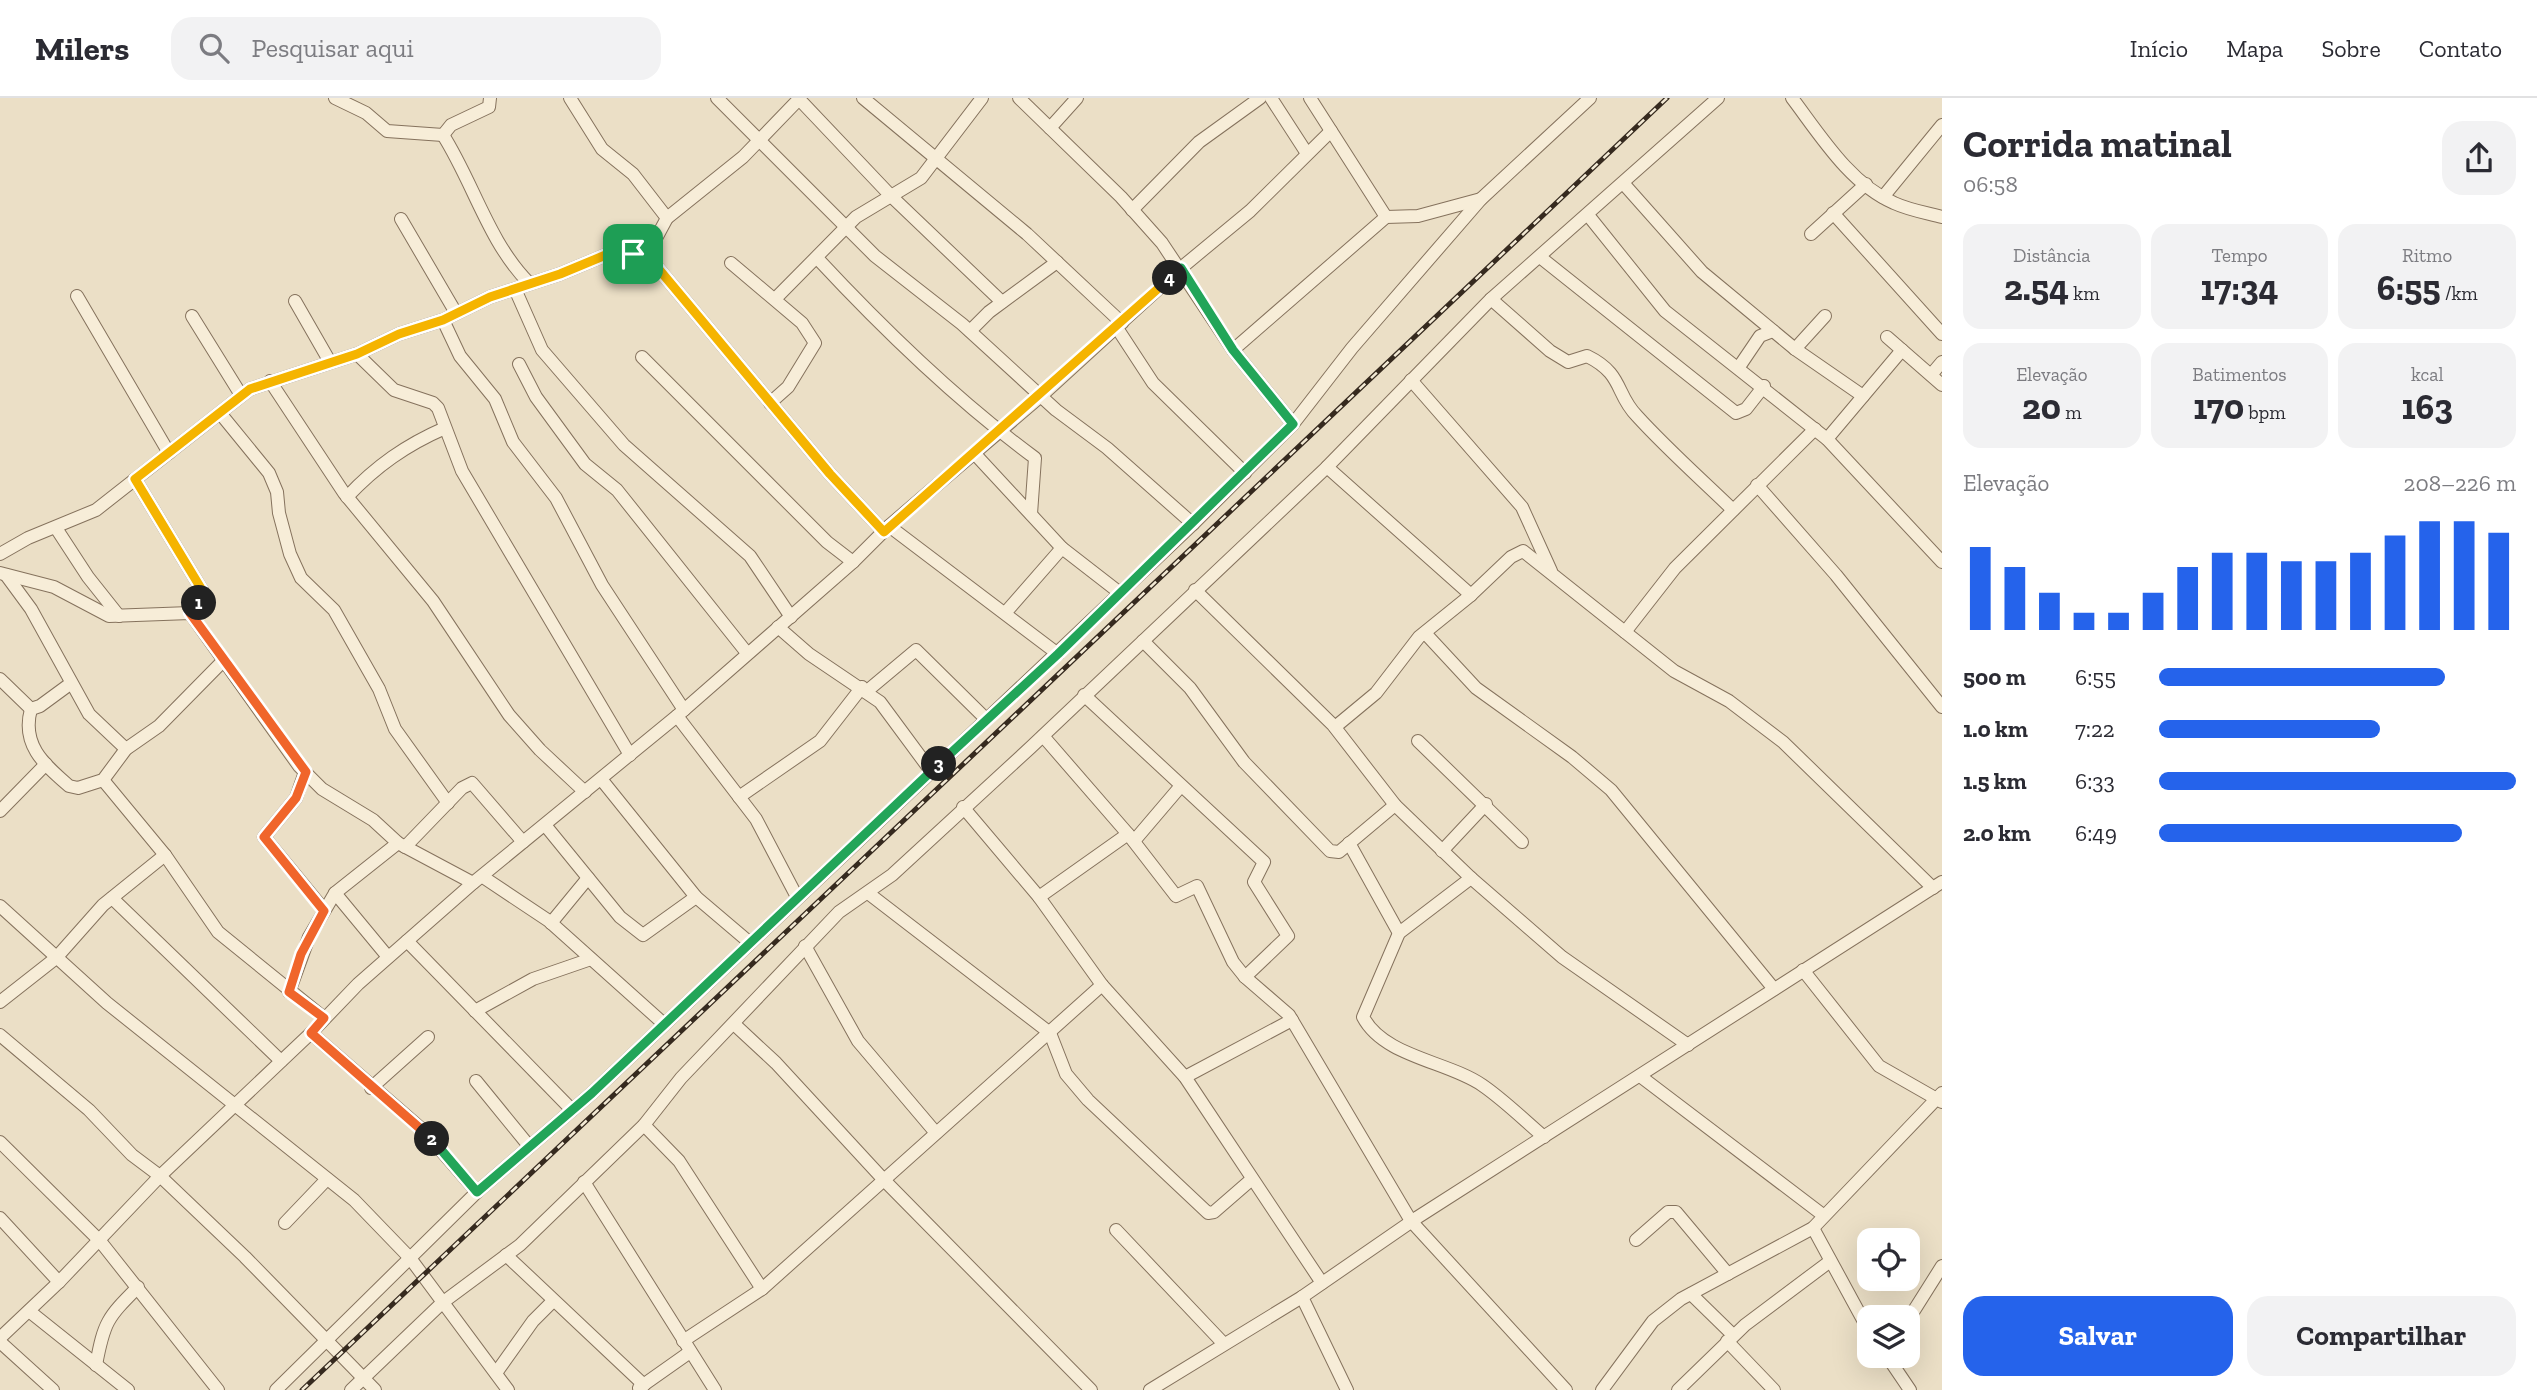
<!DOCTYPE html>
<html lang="pt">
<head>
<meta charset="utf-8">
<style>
  body { margin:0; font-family:"Zilla Slab",serif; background:#f2f2f3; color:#2b2b33; height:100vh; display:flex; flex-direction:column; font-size:26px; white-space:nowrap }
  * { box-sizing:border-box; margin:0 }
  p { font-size:23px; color:#7c7c81 }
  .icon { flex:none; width:38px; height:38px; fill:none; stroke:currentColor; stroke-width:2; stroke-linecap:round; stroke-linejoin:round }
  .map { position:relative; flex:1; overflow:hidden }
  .side { display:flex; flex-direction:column; background:#fff; width:595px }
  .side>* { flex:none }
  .buttons { position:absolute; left:1857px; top:1130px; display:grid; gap:14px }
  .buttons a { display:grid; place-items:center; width:63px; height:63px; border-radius:14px; background:#fff; box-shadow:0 7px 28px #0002; font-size:35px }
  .pin { position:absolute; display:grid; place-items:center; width:60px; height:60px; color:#fff; margin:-30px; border-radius:14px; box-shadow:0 4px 10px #0006 }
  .km { position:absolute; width:35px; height:35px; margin:-18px; border-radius:50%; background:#222; color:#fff; font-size:19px; line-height:35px; text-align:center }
  .round { display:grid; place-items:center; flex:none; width:74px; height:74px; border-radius:21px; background:#f2f2f3 }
  .overview { display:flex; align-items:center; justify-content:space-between; height:119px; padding:0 21px }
  h1 { font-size:38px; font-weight:800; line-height:52px }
  .figures { display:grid; grid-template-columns:repeat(3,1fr); gap:10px; height:119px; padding:7px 21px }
  .figures div { display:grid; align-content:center; border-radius:18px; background:#f2f2f3; text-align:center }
  .figures b { font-size:35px; font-weight:800 }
  .figures small { font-size:19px; font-weight:400 }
  .figures p { font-size:19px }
  .chart { height:196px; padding:14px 21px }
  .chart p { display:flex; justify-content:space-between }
  .chart svg { width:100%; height:126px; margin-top:7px; stroke:#2563eb; stroke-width:6 }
  .action { display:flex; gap:14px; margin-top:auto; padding:14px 21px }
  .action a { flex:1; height:80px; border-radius:21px; background:#2563eb; color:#fff; font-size:28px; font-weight:800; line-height:80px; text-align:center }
  .action a+a { background:#f2f2f3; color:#2b2b33 }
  ul { padding:0 21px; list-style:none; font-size:23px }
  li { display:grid; grid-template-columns:112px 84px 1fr; align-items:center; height:52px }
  li i { height:18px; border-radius:9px; background:#2563eb }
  header { display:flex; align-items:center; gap:42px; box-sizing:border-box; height:98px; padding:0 35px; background:#fff; border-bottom:2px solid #e1e1e2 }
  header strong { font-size:33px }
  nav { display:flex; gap:38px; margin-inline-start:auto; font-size:24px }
  .search { width:490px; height:63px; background:#f2f2f3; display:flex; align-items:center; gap:18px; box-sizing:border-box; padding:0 24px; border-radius:21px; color:#7c7c81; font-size:26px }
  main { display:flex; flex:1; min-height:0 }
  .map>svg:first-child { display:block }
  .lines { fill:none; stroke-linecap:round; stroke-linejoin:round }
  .minor-casing { stroke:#85725d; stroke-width:14 }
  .minor { stroke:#f7edd8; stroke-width:12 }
  .rail-casing { stroke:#362a1f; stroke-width:5 }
  .rail { stroke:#f3ead5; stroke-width:2.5; stroke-dasharray:8; stroke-linecap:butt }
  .split-1-casing { stroke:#fff; stroke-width:14 }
  .split-2-casing { stroke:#fff; stroke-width:14 }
  .split-3-casing { stroke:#fff; stroke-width:14 }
  .split-4-casing { stroke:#fff; stroke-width:14 }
  .split-5-casing { stroke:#fff; stroke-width:14 }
  .split-1 { stroke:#f5b400; stroke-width:9 }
  .split-2 { stroke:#f0652b; stroke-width:9 }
  .split-3 { stroke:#22a559; stroke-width:9 }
  .split-4 { stroke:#22a559; stroke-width:9 }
  .split-5 { stroke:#f5b400; stroke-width:9 }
</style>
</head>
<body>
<header>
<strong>Milers</strong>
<div class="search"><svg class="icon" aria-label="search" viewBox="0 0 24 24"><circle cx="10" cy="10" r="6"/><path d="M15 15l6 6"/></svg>Pesquisar aqui</div>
<nav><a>Início</a><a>Mapa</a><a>Sobre</a><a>Contato</a></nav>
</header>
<main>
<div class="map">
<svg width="1942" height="1292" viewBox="0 0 1942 1292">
  <rect width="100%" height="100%" fill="#ebdfc6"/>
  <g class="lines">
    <defs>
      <g id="minor">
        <polyline points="335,0 366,15 387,33 443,37"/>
        <polyline points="570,0 602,51 633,76 667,120"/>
        <polyline points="717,0 875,158 962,226 1056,312 1107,350 1193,426"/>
        <polyline points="863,0 1027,136 1122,225"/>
        <polyline points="1019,0 1121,99 1162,145 1233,252 1293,326"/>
        <polyline points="1271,0 1306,54"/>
        <polyline points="1310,0 1386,119"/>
        <path d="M1792,0c28,37 58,86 102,105 15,7 33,10 48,14"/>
        <polyline points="799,1 891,98 1002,204"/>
        <polyline points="1050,30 1077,0"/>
        <path d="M443,37c30,47 46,108 86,148"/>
        <polyline points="443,37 451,27 489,9 490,0"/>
        <polyline points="1623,85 1702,174 1795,251 1863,298"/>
        <polyline points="1883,99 1942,27"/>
        <polyline points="1132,112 1199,44 1260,0"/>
        <polyline points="1833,115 1942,236"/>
        <polyline points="1588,117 1665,213 1827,341 1942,464"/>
        <polyline points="401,121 456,215"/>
        <polyline points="1811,136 1866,86"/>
        <polyline points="647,157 667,120 743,59 800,0"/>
        <polyline points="1540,159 1736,315 1746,311 1764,288"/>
        <path d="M817,160c67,72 139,142 218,200l-4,56"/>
        <polyline points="731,165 802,225 815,245 788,289 770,305"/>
        <polyline points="515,191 542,252 624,347 750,458 791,519"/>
        <polyline points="77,198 169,355"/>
        <polyline points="775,201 856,119 921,80 982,0"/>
        <path d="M1491,201l59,52 18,11 19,-6c37,18 28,38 50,60 30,33 64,63 96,94"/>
        <polyline points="295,203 330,264"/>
        <polyline points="192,218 241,297"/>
        <polyline points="443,222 460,258 495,301 513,344 556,400 602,487 684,612"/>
        <polyline points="1117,230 1153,285 1245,375"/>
        <polyline points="970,233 989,214 1057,164"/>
        <polyline points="1887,239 1942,287"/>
        <polyline points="1795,251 1825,218"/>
        <polyline points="1233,252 1386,119 1418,118 1481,101"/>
        <polyline points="357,256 394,292 433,305 438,310 462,373 630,657"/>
        <polyline points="642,259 827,444 853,464"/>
        <polyline points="519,266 536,299 585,366 617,392 747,555"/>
        <polyline points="1739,269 1760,238 1773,233"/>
        <polyline points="1931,277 1942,264"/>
        <polyline points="1411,282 1522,409 1551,473"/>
        <polyline points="270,283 344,395 433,503 509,617 540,652 585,694"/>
        <polyline points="220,315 269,375 277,394 279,415 290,456 301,480 334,512 379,591 395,631 448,705"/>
        <polyline points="1827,341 1902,252"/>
        <polyline points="974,355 1062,450 1120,495"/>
        <polyline points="1327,369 1471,497"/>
        <polyline points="135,381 202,492 203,498 190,515"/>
        <polyline points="1757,387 1836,477 1942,609"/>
        <path d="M347,399c29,-31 59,-52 98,-69"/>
        <polyline points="889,428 1058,556"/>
        <polyline points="56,430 88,479 119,518"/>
        <polyline points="0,456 28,440 96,412 250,291 357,256 399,236 443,222 490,199 560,176 608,156 647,157 830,376 884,434"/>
        <polyline points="0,475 54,489 109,518 190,515 299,668 322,691 373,722 398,745 473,785"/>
        <polyline points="6,477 31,511 89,616 126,651"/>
        <polyline points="1195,492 1333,627 1395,707 1471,780 1562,859 1688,947"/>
        <polyline points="1006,514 1062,450"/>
        <polyline points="778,529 809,556 880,604 931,673"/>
        <polyline points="1625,534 1675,470 1815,331"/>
        <polyline points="1425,535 1476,590 1572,659 1611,692 1774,891"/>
        <polyline points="1143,543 1190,590 1244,664 1330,753 1339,754 1395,707"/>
        <polyline points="0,581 31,611"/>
        <polyline points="867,593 916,552 986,621"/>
        <polyline points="1084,597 1264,764 1254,784 1288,838 1245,879"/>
        <path d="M31,611c-10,36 13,55 38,77l9,2 25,-8 23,-31 33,-23 65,-66"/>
        <polyline points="31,611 40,608 70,586"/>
        <polyline points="677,618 756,721 797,799"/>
        <polyline points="1335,629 1376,595 1419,539 1471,497 1511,459 1523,453 1674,573 1729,603 1783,644 1933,790"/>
        <polyline points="1043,638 1128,736 1176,798 1197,788 1233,864 1245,879 1289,917 1411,1123 1566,1292"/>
        <polyline points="1418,643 1522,744"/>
        <polyline points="305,674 296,700 264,739 324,812"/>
        <polyline points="601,681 696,799 749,844"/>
        <polyline points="103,682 165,757 218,834 324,920"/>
        <polyline points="739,699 820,643 862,589"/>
        <polyline points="963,709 1039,799 1102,887 1185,979 1322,1185"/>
        <polyline points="0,713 46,666"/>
        <polyline points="545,727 620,819 643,837 696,799"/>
        <polyline points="1134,743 1180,689"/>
        <polyline points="1349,745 1399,835"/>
        <polyline points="405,749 462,690 472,685 523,744"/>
        <polyline points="1442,753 1486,706"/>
        <polyline points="483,779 549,823 664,926"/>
        <path d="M1471,780l-72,55 -36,84c21,40 84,44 119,68 22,15 42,35 62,52"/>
        <polyline points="335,795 388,859"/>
        <polyline points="868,795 1050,935 1066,976 1088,1002 1208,1115 1214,1114 1252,1081"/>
        <polyline points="1039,799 1128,736"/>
        <polyline points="112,800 281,963"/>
        <polyline points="0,808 107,905 354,1102 410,1160 508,1292"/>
        <polyline points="551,825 588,780"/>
        <polyline points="407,843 572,1012"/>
        <polyline points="805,848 858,943 936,1035"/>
        <polyline points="1803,872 1879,968 1942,1004"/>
        <polyline points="289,894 309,839 335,795 398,745"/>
        <polyline points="0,904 56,860 103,807 165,757"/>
        <polyline points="475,913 533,881 591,861"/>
        <polyline points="734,926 776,965 883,1081 1091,1292"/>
        <polyline points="311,935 425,1034 477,1094"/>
        <polyline points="0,937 89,1012 132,1057 160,1078 245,1159 375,1292"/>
        <polyline points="1640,978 1823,1117"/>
        <polyline points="1185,979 1292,922"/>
        <polyline points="476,983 529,1048"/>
        <polyline points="371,990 428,939"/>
        <polyline points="644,1027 679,1063 762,1191"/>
        <polyline points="0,1044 100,1143 218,1292"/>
        <polyline points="584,1084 715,1292"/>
        <polyline points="0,1120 59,1184"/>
        <polyline points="285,1125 327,1081"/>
        <polyline points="1813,1130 1869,1233"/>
        <polyline points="1116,1132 1223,1245"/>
        <polyline points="1636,1142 1668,1114 1676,1114 1728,1176"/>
        <polyline points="506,1157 644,1287"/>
        <polyline points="1691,1196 1733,1237"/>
        <polyline points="1302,1199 1347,1292"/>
        <polyline points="29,1213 128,1292"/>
        <polyline points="1908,1222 1942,1168"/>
        <polyline points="0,1240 59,1184 160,1078 311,935 358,886 473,785 677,618 853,464 889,428 1041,298 1181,170 1250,113 1331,33"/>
        <polyline points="683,1243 762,1191 1102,887"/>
        <polyline points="1727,1243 1774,1292"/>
        <polyline points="0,1244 53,1292"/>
        <polyline points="1887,1258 1910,1292"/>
        <path d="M96,1267c8,-43 11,-47 42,-78"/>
        <polyline points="496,1275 533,1223 553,1203"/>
        <polyline points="639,1290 690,1254"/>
        <polyline points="276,1292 477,1094 592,995 1193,426 1293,326 1352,250 1481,101 1590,0"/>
        <polyline points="351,1292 442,1205 520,1147 644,1027 681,980 839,814 892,777 1030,650 1327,369 1491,201 1718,0"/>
        <polyline points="1150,1292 1302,1199 1418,1119 1942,784"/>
        <polyline points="1602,1292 1653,1223 1681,1201 1813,1130 1942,995"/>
        <polyline points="1678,1292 1745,1227 1829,1164"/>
      </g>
    </defs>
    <!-- minor casing -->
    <use href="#minor" class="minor-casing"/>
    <!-- minor -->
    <use href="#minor" class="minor"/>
    <defs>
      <polyline id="rail" points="302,1292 1667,0"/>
    </defs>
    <!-- rail casing -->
    <use href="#rail" class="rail-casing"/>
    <!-- rail -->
    <use href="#rail" class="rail"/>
  </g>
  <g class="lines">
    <defs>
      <polyline id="split-1" points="199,505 202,492 135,381 139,378 250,291 357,256 399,236 443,222 490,199 560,176 608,156 633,156"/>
      <polyline id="split-2" points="199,505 190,515 306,674 296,700 264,739 324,813 301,856 289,894 324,920 311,935 432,1041"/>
      <polyline id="split-3" points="432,1041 477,1094 592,995 939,666"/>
      <polyline id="split-4" points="939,666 1058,556 1293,326 1233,252 1181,170 1170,180"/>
      <polyline id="split-5" points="633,156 647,157 830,376 884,434 1170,180"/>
    </defs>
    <!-- split-1 casing -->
    <use href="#split-1" class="split-1-casing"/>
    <!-- split-2 casing -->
    <use href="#split-2" class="split-2-casing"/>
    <!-- split-3 casing -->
    <use href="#split-3" class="split-3-casing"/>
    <!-- split-4 casing -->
    <use href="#split-4" class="split-4-casing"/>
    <!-- split-5 casing -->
    <use href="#split-5" class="split-5-casing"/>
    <!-- split-1 -->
    <use href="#split-1" class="split-1"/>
    <!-- split-2 -->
    <use href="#split-2" class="split-2"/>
    <!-- split-3 -->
    <use href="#split-3" class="split-3"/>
    <!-- split-4 -->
    <use href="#split-4" class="split-4"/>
    <!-- split-5 -->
    <use href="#split-5" class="split-5"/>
  </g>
</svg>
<div class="buttons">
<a><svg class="icon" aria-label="locate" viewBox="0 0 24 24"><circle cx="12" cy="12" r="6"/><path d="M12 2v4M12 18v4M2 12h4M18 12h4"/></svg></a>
<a><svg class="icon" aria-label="layers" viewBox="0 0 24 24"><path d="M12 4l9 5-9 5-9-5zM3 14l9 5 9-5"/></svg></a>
</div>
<div class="pin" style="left:633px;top:156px;background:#1e9e55"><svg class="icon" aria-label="arrive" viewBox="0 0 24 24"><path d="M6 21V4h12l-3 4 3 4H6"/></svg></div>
<b class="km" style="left:199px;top:505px">1</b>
<b class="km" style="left:432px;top:1041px">2</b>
<b class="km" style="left:939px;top:666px">3</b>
<b class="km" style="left:1170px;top:180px">4</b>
</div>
<section class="side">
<div class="overview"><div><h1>Corrida matinal</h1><p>06:58</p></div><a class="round"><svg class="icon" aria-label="share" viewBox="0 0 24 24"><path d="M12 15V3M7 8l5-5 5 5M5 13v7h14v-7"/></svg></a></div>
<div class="figures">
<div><p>Distância</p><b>2.54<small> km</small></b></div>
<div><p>Tempo</p><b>17:34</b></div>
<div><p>Ritmo</p><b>6:55<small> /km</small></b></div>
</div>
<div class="figures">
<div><p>Elevação</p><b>20<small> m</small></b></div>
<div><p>Batimentos</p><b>170<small> bpm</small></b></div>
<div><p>kcal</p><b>163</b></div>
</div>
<div class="chart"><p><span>Elevação</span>208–226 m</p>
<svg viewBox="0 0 160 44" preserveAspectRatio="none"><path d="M5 44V15M15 44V22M25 44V31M35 44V38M45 44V38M55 44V31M65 44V22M75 44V17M85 44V17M95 44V20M105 44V20M115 44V17M125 44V11M135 44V6M145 44V6M155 44V10"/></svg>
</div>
<ul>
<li><b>500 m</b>6:55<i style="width:80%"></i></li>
<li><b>1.0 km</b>7:22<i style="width:62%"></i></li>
<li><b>1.5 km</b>6:33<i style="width:100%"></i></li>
<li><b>2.0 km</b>6:49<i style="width:85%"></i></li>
</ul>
<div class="action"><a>Salvar</a><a>Compartilhar</a></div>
</section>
</main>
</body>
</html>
